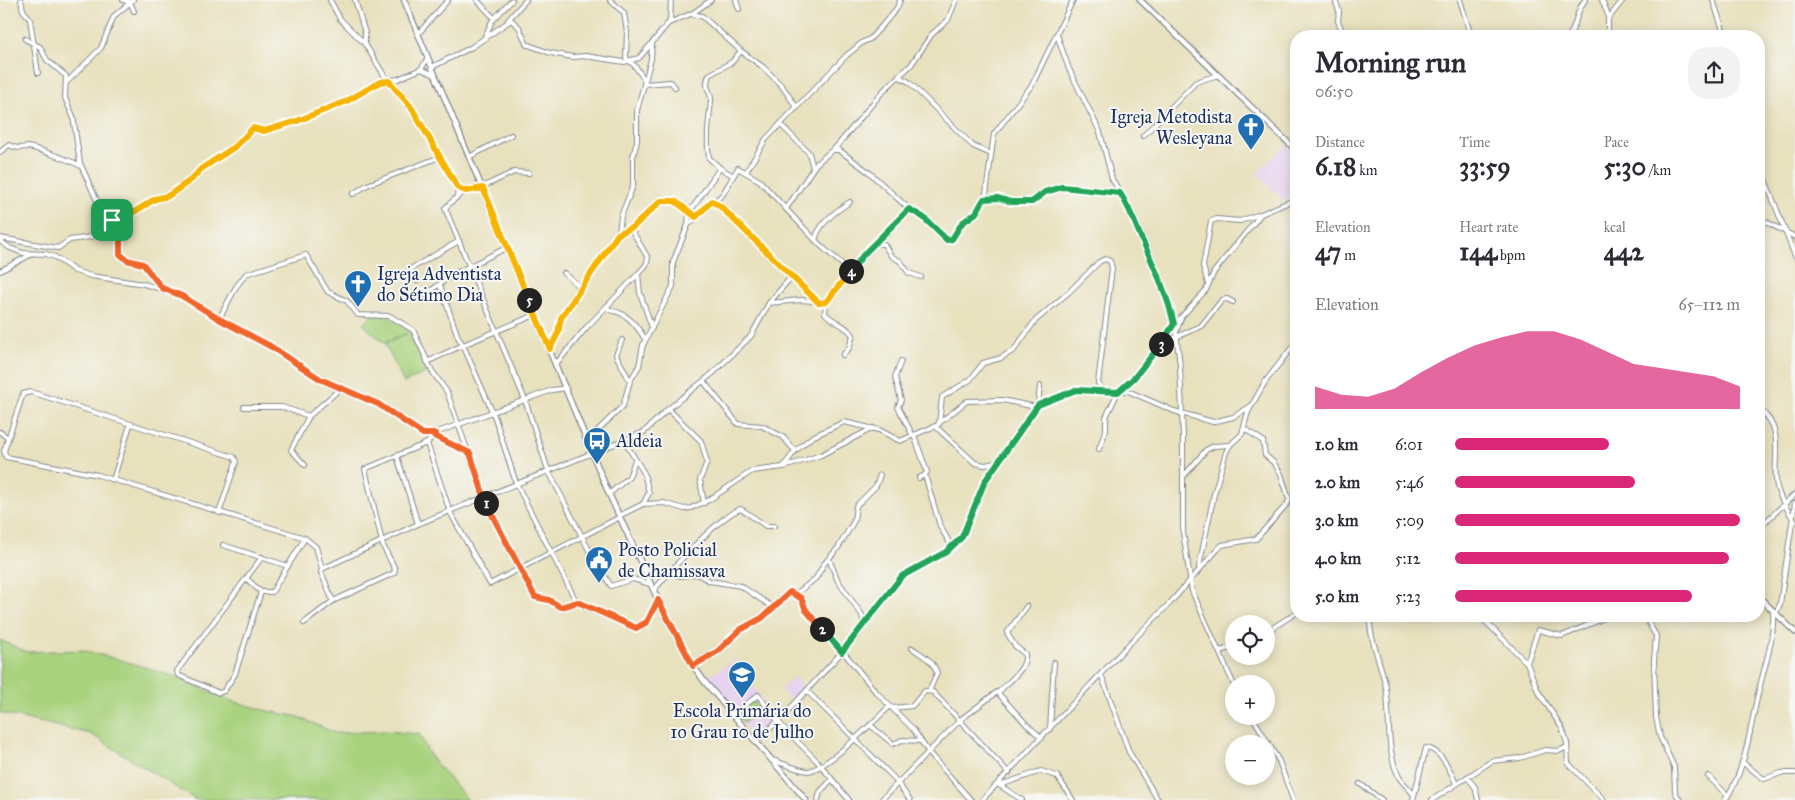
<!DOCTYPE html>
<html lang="en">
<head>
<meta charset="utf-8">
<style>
  body { margin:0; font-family:"IM FELL Great Primer",serif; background:#f2f2f3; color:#2b2b33; height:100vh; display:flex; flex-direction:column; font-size:19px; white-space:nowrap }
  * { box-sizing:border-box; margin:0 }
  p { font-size:16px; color:#7c7c81 }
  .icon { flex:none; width:28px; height:28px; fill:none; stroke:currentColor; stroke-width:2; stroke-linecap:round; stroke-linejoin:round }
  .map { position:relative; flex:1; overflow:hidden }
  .drawer { position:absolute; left:1290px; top:30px; width:475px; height:592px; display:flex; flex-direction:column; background:#fff; border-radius:20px; box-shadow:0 2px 12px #0003 }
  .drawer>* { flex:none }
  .buttons { position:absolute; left:1225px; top:615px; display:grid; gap:10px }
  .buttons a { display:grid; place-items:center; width:50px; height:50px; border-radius:50%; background:#fff; box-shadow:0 2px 12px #0003; font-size:25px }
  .pin { position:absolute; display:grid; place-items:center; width:42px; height:42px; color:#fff; margin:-21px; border-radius:10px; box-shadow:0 2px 8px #0006 }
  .km { position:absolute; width:25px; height:25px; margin:-12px; border-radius:50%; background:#222; color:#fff; font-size:14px; line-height:25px; text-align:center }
  .round { display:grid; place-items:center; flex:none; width:52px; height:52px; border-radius:20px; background:#f2f2f3 }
  .head { display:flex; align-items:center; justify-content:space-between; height:85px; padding:0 25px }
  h1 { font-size:28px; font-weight:700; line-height:38px }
  .metrics { display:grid; grid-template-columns:repeat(3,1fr); gap:8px; height:85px; padding:5px 25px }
  .metrics div { display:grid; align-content:center }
  .metrics b { font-size:25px; font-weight:700 }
  .metrics small { font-size:14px; font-weight:400 }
  .metrics p { font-size:14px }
  .chart { height:140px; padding:10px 25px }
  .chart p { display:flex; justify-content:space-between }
  .chart svg { width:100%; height:90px; margin-top:5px; fill:#db2777; opacity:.7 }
  ul { padding:0 25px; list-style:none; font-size:16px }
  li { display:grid; grid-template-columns:80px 60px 1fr; align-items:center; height:38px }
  li i { height:12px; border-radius:6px; background:#db2777 }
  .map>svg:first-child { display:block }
  .built { fill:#e7d2ef }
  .green { fill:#a9d27d; stroke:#62806e }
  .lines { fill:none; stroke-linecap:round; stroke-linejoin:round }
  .minor-casing { stroke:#82888e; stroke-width:6 }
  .tertiary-casing { stroke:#82888e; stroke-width:7 }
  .minor { stroke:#fff; stroke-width:4 }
  .tertiary { stroke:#fff; stroke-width:4.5 }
  .split-1-casing { stroke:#fff; stroke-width:10 }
  .split-2-casing { stroke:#fff; stroke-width:10 }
  .split-3-casing { stroke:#fff; stroke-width:10 }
  .split-4-casing { stroke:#fff; stroke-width:10 }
  .split-5-casing { stroke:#fff; stroke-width:10 }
  .split-6-casing { stroke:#fff; stroke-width:10 }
  .split-1 { stroke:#f0652b; stroke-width:6 }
  .split-2 { stroke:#f0652b; stroke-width:6 }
  .split-3 { stroke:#22a559; stroke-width:6 }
  .split-4 { stroke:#22a559; stroke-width:6 }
  .split-5 { stroke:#f5b400; stroke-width:6 }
  .split-6 { stroke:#f5b400; stroke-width:6 }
  .labels { text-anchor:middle; stroke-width:4; stroke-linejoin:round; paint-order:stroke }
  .poi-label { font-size:18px; fill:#1b2f5e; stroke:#f6f6f2; text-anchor:start }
</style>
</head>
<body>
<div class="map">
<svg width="1795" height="800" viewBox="0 0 1795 800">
  <rect width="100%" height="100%" fill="#f6f6f2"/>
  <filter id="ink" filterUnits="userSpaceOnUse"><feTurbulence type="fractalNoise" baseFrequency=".02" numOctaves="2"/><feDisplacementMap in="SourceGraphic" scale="10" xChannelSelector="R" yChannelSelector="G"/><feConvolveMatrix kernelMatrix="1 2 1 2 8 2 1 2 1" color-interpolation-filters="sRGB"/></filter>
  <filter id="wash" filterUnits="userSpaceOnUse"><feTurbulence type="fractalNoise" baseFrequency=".0096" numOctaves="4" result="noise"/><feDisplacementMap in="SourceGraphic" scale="20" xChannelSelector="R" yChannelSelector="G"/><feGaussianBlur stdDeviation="1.12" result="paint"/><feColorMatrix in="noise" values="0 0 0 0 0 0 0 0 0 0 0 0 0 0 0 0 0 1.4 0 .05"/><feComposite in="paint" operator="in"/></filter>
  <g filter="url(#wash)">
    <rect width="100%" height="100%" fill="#e8e1be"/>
    <!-- built -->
    <g class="built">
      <polygon points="1287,144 1296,153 1296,195 1283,200 1257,173"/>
      <polygon points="735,660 776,720 756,740 705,678"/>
      <polygon points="794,677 807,690 794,703 781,690"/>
    </g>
    <!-- green -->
    <g class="green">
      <path d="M372,315c39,2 42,25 57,56l-25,12 -19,-39 22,-11 -23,10 -21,-19z"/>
      <polygon points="0,640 27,652 81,650 121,660 173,676 229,700 264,710 299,717 335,733 385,731 419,734 432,759 468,800 196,800 91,734 0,713"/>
      <polygon points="753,700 760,708 744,723 736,714"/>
    </g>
  </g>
  <g filter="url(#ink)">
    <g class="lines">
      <defs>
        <g id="minor">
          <polyline points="21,0 23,10 30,19 38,73"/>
          <polyline points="123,0 130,2 134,11"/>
          <polyline points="330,0 340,19 365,44 384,75 411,107 458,188 457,197 445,208 525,400 548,470 592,556 611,586 633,579 650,584"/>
          <polyline points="355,0 365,33 365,44"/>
          <polyline points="477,0 494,18"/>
          <polyline points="610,0 624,13 627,32 626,58 635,66 644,79"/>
          <polyline points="736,0 739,9"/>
          <polyline points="1335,0 1339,11 1338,21 1344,36"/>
          <polyline points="1460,0 1471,36"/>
          <polyline points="1602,0 1608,15 1608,36"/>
          <polyline points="1713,0 1725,36"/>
          <polyline points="691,14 702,16 741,51 763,67 782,86 797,108"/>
          <polyline points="1608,19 1623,0"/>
          <polyline points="508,20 526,0"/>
          <polyline points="669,23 693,13 711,0"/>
          <polyline points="418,34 448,0"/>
          <polyline points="1057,35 1069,69 1100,132 1112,179 1132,212 1152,258 1174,324"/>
          <path d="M1569,36c8,-12 7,-25 16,-36"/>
          <polyline points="25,39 40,47 47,60 66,76 65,98 73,116 80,163 98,203 107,210 120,234 120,254 127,260 143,264 161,287"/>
          <polyline points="484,39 492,21 512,0"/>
          <polyline points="526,44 550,53 573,57 586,56 624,62 639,58 652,43"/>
          <polyline points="432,67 472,47 511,20 519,27 527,45"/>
          <polyline points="421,69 435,75"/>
          <polyline points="898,76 909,82 973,146 991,154"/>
          <polyline points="67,82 101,48 114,16 133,0"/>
          <polyline points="644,84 671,82 675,87"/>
          <polyline points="780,124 809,153 813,168"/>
          <polyline points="1143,136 1196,82 1218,75"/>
          <polyline points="834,150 839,150 870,173 909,209"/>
          <path d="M0,152l9,-7c8,4 10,3 18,2 7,0 47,15 54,19"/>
          <polyline points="469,157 511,135"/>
          <polyline points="1759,164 1795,256"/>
          <polyline points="746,172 766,139 847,55 863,42 870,39 881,27 897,8 900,0"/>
          <path d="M732,175l-12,-7 -11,-10c-3,-20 0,-37 2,-57 1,-11 -8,-12 -2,-26l23,-13 9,-11"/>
          <polyline points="482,187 514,172 529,173"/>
          <polyline points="353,194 367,185 440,157"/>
          <polyline points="457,197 466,191 483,188"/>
          <polyline points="984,199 998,198 1011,202 1033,201 1045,191 1062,187 1120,193"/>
          <polyline points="712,201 731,215 763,250 819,303"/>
          <polyline points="1759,218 1795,237"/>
          <polyline points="688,225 689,213 720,168"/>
          <polyline points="631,229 648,258 646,265 638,274 640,293 652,328"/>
          <polyline points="618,234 633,227 661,201 675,201 696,217"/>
          <polyline points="0,238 58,248 70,240 91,237 112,220 131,214 155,199 168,196 190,180 201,169 236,146 253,128 263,131 307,117 347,101 380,82 398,79 421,69 428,58"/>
          <path d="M815,240c4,-16 22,-30 35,-38"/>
          <polyline points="0,241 10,248 23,253 46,254 55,257 75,271 91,276 144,284 178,294 219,319 270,346 328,384 378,404 427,436 552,390 566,388"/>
          <polyline points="875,244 884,244 891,256 900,261 909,273 921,277"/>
          <polyline points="0,271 30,255"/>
          <polyline points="850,271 909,209 923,217 947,240 952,239 962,223 980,208 986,194 994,134 1032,85 1073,0"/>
          <polyline points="564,273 581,288"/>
          <polyline points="417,281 411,271 412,268 459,241"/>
          <polyline points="1208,284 1203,266 1211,221 1217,219 1240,221 1260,214"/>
          <polyline points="425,295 452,275 508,247"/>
          <path d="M826,302l-1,11c7,9 20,11 28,22l-4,13 -6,7"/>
          <polyline points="769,303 792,276"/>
          <path d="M606,307c6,6 7,3 14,6 10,4 20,17 25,26"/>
          <polyline points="535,315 463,345 495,418 516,483 575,599 585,607 636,628 647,622 658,601"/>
          <polyline points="1181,318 1176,332 1180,366 1183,436 1183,532 1192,591 1234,685"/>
          <polyline points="219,319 236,287 246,274 306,255 328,292 347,301 358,315 390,316 413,330 432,371 447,392 486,504 534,596 549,600 561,607 578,602"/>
          <polyline points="622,340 616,355 630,381"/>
          <polyline points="1163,343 1201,326 1222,300 1227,299 1233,302"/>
          <polyline points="550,349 558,333 561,318 619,233 621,216 633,186 633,157 637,141 637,110 651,59 652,43 670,21 671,0"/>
          <polyline points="901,361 895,377 901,400 898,407 913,436"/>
          <polyline points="427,362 463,345 458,337 440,285"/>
          <polyline points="556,364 586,328 638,274"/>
          <polyline points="704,382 738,424 762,426 783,437 795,451"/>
          <polyline points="1038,405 1040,386"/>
          <polyline points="244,407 282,407 309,416 341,388"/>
          <polyline points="668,409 701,441 707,462 700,480 704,503"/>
          <path d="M1759,409c28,21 12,51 18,78 2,11 12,25 18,35"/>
          <polyline points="938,424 967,401 1002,400 1036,407"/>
          <polyline points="939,424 942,397 970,380 983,363 1001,358 1014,350 1035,321 1069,292 1099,262 1105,259 1110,261 1112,268 1098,383 1103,391"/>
          <polyline points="0,432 8,438"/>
          <polyline points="914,435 927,472 925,475 919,478"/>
          <polyline points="434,436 470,453"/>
          <polyline points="623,439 644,473 649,493 643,504"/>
          <polyline points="427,443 450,512 490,584 620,517"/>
          <polyline points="589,447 597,431 623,406 630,381 639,366 643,345 673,286 673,262 688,225 723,194 738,168 760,181 786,209"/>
          <polyline points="1099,449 1106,430 1106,417 1118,392 1134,378 1173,326 1206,290 1214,272 1261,214 1296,199"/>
          <polyline points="397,456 418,524 644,432 668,409 712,374 751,336 769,303 801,300 826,302 850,271 821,246 786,209 816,164 837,146 884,90 911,65 932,34 948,20 956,0"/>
          <polyline points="305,465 291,450 309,416"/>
          <polyline points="784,467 821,455 873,428"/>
          <polyline points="925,475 940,526 952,547"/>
          <polyline points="1183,477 1206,450 1214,446 1230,445"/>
          <polyline points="113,480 130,425"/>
          <polyline points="609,494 629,477 635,460"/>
          <polyline points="219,513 236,462 234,457 31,392 23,394 4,451 6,457 98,475 305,538 316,547 322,569 321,572 333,601"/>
          <polyline points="619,516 643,504 664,503 684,509 691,508 709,500 752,471 783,467 795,451 812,437 844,422 879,430 900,441 935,426 975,463 985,465 995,463"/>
          <polyline points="1759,528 1795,494"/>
          <polyline points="223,545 288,566"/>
          <polyline points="829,559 838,581 862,615 864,625"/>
          <polyline points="1199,567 1214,494 1226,452 1230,445 1242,434 1248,412 1265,382 1296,342"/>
          <polyline points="322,569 418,524"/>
          <polyline points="670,572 680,576 697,574 710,581 741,586 774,608"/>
          <polyline points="247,579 261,592 272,592 305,538"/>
          <path d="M654,590c14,-17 68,-77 87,-81l25,17h8"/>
          <polyline points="261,592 235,674 224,691 219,693 178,675 177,671 262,557"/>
          <polyline points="796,594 816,578 824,564 838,548 854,521 856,506 876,486 880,475"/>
          <polyline points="1776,613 1780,604 1795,503"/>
          <path d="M1370,616c-2,19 12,51 16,71 5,29 -1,62 13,90 4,7 10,11 15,18"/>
          <polyline points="1480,616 1527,663 1538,691 1562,728 1567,743 1568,763 1604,800"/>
          <polyline points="1645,616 1656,636 1654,661 1656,717 1660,737 1674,767 1675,792 1680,800"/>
          <polyline points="304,623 333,601 394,573 395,569 383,546 365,469 427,443 436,434"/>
          <polyline points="1266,632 1296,613"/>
          <path d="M912,648c11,8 21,12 25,25l-8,18"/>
          <polyline points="1219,651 1234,647"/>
          <polyline points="1527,663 1538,630 1562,636 1609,616"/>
          <polyline points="693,666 705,657 712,655 740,630 772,610 786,594 796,594 822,629 836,643 876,692 913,729 929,753 971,800"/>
          <polyline points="1101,674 1129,752 1158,800"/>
          <polyline points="807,691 893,777 910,800"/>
          <path d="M999,692c8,-10 28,-22 26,-38l-10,-8 -8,-13 20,-27"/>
          <polyline points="892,708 912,706 925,691 933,692 1009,773"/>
          <polyline points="733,715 758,695 782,726 817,761 849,800"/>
          <polyline points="1252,716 1279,761 1293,800"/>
          <polyline points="870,725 893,744 902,740 920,741"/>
          <polyline points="1050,729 1054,662"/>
          <polyline points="756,742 784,715 856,637 902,575 947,552 962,537 991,471 1038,405 1076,390 1128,391 1174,411 1213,422 1233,417 1251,406"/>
          <path d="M771,760c9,2 29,11 37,11 19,-2 66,-50 81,-64"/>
          <polyline points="1742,762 1764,779 1781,773 1795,773"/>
          <polyline points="1708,776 1728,796"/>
          <polyline points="1467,777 1475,787 1478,800"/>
          <polyline points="1360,784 1382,800"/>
          <polyline points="999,785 1022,800"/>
          <polyline points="1000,785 1041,771 1057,776 1073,800"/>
          <polyline points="818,800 820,792 832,779"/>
          <polyline points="881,800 960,720 997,692 1027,725 1042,738"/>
          <polyline points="982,800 1127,646 1170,603 1217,550 1222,545 1256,539 1288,503 1289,499 1281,474 1274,463 1265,455 1263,441 1245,429"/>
          <path d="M1413,800l13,-52c15,2 25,23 30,36"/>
          <polyline points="1432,800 1492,761 1520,758 1545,750 1559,751 1567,747"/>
          <path d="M1725,800c21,-29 25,-73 33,-106 6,-27 17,-55 15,-83"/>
        </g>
        <g id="tertiary">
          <polyline points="404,0 609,494 666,617 690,661 704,681 806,800"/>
          <polyline points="1140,0 1296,150"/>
          <polyline points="1759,597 1795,632"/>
        </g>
      </defs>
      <!-- minor casing -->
      <use href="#minor" class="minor-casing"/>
      <!-- tertiary casing -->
      <use href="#tertiary" class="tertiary-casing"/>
      <!-- minor -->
      <use href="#minor" class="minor"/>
      <!-- tertiary -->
      <use href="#tertiary" class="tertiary"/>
    </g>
  </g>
  <g class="lines" filter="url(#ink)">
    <defs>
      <polyline id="split-1" points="112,220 120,234 120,254 127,260 143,264 162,288 182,296 219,319 270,346 320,379 378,404 423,434 436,434 434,436 470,453 486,503"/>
      <polyline id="split-2" points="486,503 535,597 549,600 561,607 578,602 636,628 647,622 658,600 693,666 718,651 740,630 762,618 790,592 801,598 806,610 822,629"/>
      <polyline id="split-3" points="822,629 842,652 902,576 946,552 962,537 985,481 1038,405 1076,390 1118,392 1134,378 1161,344"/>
      <path id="split-4" d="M851,271l13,-17 45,-45 14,8 24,23 5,-1 10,-16 14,-10 8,-14 14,-1 13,4h21l13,-10 17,-5 58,6c9,14 14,27 20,42 13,29 27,58 34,89l-13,20"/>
      <polyline id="split-5" points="529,300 550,349 558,333 561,318 618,234 633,227 661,201 675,201 696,217 712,201 721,207 819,303 826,302 851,271"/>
      <polyline id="split-6" points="112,220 131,214 155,199 168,196 192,179 201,169 236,146 253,128 264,131 297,121 347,101 380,82 389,81 411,107 458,188 466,191 483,188 529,300"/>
    </defs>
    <!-- split-1 casing -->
    <use href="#split-1" class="split-1-casing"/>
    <!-- split-2 casing -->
    <use href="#split-2" class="split-2-casing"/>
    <!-- split-3 casing -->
    <use href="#split-3" class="split-3-casing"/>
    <!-- split-4 casing -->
    <use href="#split-4" class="split-4-casing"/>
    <!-- split-5 casing -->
    <use href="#split-5" class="split-5-casing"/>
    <!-- split-6 casing -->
    <use href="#split-6" class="split-6-casing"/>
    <!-- split-1 -->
    <use href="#split-1" class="split-1"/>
    <!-- split-2 -->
    <use href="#split-2" class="split-2"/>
    <!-- split-3 -->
    <use href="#split-3" class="split-3"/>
    <!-- split-4 -->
    <use href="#split-4" class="split-4"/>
    <!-- split-5 -->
    <use href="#split-5" class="split-5"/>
    <!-- split-6 -->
    <use href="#split-6" class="split-6"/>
  </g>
  <!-- icons -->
  <defs>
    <symbol id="church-pin" viewBox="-11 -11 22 30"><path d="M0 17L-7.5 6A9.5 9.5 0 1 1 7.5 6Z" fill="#1f6fb2" stroke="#f6f6f2"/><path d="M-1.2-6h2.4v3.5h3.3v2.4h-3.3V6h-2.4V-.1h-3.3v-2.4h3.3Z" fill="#fff"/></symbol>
    <symbol id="bus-pin" viewBox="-11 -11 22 30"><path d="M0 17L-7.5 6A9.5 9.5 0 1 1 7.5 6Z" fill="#1f6fb2" stroke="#f6f6f2"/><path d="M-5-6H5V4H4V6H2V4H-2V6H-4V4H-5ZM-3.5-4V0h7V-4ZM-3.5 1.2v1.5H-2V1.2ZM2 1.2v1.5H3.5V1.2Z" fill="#fff"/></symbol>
    <symbol id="civic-pin" viewBox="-11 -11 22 30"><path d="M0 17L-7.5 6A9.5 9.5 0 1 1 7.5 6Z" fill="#1f6fb2" stroke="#f6f6f2"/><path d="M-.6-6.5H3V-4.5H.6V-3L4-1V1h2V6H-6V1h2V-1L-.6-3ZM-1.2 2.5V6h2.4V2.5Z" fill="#fff"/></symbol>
    <symbol id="school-pin" viewBox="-11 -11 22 30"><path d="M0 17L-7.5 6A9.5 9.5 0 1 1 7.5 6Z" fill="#1f6fb2" stroke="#f6f6f2"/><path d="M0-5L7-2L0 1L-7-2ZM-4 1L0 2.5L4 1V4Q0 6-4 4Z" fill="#fff"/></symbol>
  </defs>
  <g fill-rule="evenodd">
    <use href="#church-pin" x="1235" y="111" width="32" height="43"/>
    <use href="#church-pin" x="342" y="268" width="32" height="43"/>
    <use href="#bus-pin" x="581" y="425" width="32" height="43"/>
    <use href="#civic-pin" x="583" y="544" width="32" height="43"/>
    <use href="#school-pin" x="726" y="659" width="32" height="43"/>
  </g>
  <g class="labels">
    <!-- poi labels -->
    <g class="poi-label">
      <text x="1232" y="123" text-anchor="end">Igreja Metodista<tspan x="1232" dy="21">Wesleyana</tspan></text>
      <text x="377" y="280">Igreja Adventista<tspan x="377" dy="21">do Sétimo Dia</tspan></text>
      <text x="616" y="447">Aldeia</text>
      <text x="618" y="556">Posto Policial<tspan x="618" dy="21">de Chamissava</tspan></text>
      <text x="742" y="717" text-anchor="middle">Escola Primária do<tspan x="742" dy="21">1o Grau 10 de Julho</tspan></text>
    </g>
  </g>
</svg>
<div class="buttons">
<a><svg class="icon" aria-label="locate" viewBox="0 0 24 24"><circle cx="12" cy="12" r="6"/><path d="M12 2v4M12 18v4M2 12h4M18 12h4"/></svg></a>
<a>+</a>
<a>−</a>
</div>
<div class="pin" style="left:112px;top:220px;background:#1e9e55"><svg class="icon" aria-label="arrive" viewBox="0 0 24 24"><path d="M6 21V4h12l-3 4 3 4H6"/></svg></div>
<b class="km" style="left:486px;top:503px">1</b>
<b class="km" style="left:822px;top:629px">2</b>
<b class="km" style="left:1161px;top:344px">3</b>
<b class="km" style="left:851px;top:271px">4</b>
<b class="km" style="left:529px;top:300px">5</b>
<section class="drawer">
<div class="head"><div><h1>Morning run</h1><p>06:50</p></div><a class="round"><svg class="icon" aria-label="share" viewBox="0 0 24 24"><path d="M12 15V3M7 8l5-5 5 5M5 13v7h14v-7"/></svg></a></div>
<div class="metrics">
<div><p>Distance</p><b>6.18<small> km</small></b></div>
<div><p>Time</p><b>33:59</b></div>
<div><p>Pace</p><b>5:30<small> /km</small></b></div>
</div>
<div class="metrics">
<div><p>Elevation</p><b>47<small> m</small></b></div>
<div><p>Heart rate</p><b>144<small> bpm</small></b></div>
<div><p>kcal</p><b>442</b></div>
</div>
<div class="chart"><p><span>Elevation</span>65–112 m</p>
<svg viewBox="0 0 160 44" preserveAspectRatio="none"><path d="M0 44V33L10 37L20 38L30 34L40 26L50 19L60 13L70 9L80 6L90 6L100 10L110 16L120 22L130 24L140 26L150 28L160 33V44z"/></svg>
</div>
<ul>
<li><b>1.0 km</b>6:01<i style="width:54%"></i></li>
<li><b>2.0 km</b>5:46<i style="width:63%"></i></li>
<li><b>3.0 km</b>5:09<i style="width:100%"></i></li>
<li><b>4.0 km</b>5:12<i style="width:96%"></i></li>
<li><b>5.0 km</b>5:23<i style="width:83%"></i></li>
</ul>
</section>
</div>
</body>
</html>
